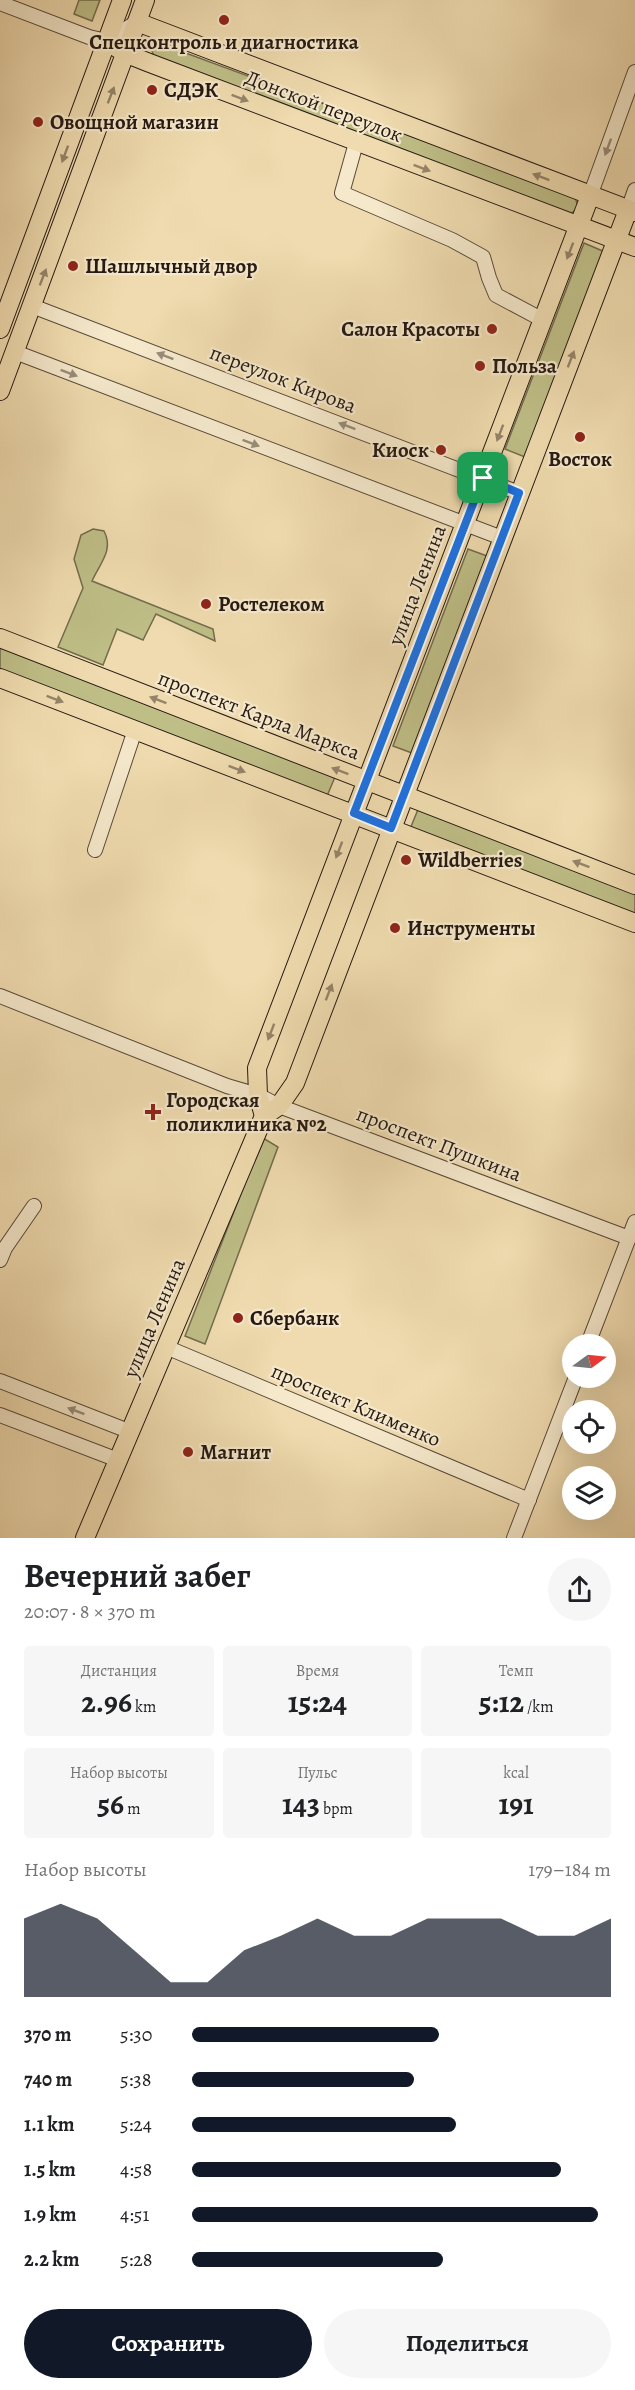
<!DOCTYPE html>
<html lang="ru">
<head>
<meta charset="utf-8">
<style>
  body { margin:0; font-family:Alegreya,serif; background:#f6f6f6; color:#202124; height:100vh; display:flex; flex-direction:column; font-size:22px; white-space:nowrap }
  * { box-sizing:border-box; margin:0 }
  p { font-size:20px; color:#757577 }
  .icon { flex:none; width:33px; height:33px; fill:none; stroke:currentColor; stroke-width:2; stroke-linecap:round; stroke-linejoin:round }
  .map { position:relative; height:1538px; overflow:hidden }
  .drawer { display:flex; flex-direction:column; background:#fff; flex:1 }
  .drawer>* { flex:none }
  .needle { width:39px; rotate:75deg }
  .controls { position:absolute; left:562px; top:1334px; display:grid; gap:12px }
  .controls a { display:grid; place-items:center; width:54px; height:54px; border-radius:50%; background:#fff; box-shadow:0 6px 24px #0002; font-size:30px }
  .pin { position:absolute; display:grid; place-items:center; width:51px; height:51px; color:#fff; margin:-26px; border-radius:12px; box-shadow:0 3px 9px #0006 }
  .round { display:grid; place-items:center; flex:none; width:63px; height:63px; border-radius:32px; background:#f6f6f6 }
  .overview { display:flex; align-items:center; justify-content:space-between; height:102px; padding:0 24px }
  h1 { font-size:33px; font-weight:700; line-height:45px }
  .figures { display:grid; grid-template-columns:repeat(3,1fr); gap:9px; height:102px; padding:6px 24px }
  .figures div { display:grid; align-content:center; border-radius:6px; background:#f6f6f6; text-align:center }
  .figures b { font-size:30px; font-weight:700 }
  .figures small { font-size:16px; font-weight:400 }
  .figures p { font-size:16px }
  .chart { height:168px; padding:12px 24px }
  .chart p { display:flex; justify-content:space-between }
  .chart svg { width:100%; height:108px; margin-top:6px; fill:#111827; opacity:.7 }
  .action { display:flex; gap:12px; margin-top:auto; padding:12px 24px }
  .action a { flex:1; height:69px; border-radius:36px; background:#111827; color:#fff; font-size:24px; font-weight:700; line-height:69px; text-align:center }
  .action a+a { background:#f6f6f6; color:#202124 }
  ul { padding:0 24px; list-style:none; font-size:20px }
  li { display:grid; grid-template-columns:96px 72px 1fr; align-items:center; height:45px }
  li i { height:15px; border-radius:8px; background:#111827 }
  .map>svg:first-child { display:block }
  .green { fill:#bfbe87; stroke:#726c4d; stroke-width:1.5 }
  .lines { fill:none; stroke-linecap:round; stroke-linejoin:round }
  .minor-casing { stroke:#584a3a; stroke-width:16 }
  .major-casing { stroke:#261a13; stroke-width:20 }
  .minor { stroke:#f5e8cb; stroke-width:14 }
  .major { stroke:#efdbaf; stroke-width:18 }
  .oneway { fill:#958469 }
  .oneway2 { fill:#988b78 }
  .route-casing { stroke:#fff; stroke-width:12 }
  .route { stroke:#1a73e8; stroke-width:8 }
  .poi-dot { fill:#8f2418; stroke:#f5e8cb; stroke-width:2 }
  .labels { text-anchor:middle; stroke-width:4.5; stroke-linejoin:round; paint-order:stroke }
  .poi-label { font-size:21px; font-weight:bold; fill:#261a13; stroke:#f5e8cb; text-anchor:start }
  .street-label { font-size:21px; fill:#261a13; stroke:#f5e8cb }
</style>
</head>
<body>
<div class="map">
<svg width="635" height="1538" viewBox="0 0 635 1538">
  <rect width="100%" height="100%" fill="#efdbaf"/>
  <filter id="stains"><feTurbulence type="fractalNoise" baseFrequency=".00333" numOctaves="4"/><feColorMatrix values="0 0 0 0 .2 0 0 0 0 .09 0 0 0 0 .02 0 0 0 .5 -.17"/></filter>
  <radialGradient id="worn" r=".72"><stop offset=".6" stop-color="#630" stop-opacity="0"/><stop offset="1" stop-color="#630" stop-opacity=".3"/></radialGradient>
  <!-- green -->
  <g class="green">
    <polygon points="79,0 100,0 92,21 74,14"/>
    <polygon points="156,42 570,195 576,200 578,207 572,213 561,214 155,58 150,47"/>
    <polygon points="584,243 605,252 525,457 505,449"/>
    <path d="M93,529l11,2c10,19 -4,32 -12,50l121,48 2,12 -59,-27 -13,26 -26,-11 -14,36 -45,-18 25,-59 -9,-29 7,-24z"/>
    <polygon points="468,549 487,556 412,753 393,746"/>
    <polygon points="0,648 335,777 327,796 0,669"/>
    <polygon points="419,807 635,891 635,919 410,829"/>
    <polygon points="263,1138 278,1147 205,1344 185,1336"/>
  </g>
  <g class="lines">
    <defs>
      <g id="minor">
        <polyline points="0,3 89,37 106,41 137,22"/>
        <polyline points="356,143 342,193 452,240 483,257 489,278 496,295 543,320"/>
        <polyline points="590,196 635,72"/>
        <polyline points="628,210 635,190"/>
        <polyline points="32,306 519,493"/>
        <polyline points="15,352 502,538"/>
        <polyline points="95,850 135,730"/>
        <polyline points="0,996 227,1086 258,1095 279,1106 629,1238"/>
        <polyline points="0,1260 5,1248 34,1206"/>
        <polyline points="588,1344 635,1222"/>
        <polyline points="166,1347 529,1500"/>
        <polyline points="0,1381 131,1432"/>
        <polyline points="0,1415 118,1460"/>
        <polyline points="514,1538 576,1377"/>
      </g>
      <g id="major">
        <polyline points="137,22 635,212"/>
        <polyline points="106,41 127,54 147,62 635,247"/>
        <polyline points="0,329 122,0"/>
        <polyline points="0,391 145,0"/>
        <polyline points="0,638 635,885"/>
        <polyline points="0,678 635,923"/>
        <polyline points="264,1116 258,1095 257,1068 590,196"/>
        <polyline points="85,1538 264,1116 279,1106 295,1083 628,210"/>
      </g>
    </defs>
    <!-- minor casing -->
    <use href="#minor" class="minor-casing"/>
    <!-- major casing -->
    <use href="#major" class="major-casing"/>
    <!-- minor -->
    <use href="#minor" class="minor"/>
    <!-- major -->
    <use href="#major" class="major"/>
  </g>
  <!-- one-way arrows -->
  <defs><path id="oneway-solid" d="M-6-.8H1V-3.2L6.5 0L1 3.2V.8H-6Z" transform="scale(1.5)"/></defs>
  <g class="oneway">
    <use href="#oneway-solid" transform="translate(111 95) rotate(-69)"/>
    <use href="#oneway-solid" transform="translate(240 98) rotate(21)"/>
    <use href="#oneway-solid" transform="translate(65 154) rotate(110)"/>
    <use href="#oneway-solid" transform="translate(422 168) rotate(21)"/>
    <use href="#oneway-solid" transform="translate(541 177) rotate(-159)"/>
    <use href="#oneway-solid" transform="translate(570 251) rotate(111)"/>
    <use href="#oneway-solid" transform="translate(43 277) rotate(-69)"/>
    <use href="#oneway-solid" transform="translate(571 359) rotate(-69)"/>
    <use href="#oneway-solid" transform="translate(500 433) rotate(111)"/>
    <use href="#oneway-solid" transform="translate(55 699) rotate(21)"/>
    <use href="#oneway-solid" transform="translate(158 700) rotate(-159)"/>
    <use href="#oneway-solid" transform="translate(237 769) rotate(21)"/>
    <use href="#oneway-solid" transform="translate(340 771) rotate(-159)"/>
    <use href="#oneway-solid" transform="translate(339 850) rotate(111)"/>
    <use href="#oneway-solid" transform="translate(581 864) rotate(-159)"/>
    <use href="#oneway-solid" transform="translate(329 992) rotate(-69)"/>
    <use href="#oneway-solid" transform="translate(271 1032) rotate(111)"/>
  </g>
  <g class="oneway2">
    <use href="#oneway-solid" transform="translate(608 147) rotate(110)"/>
    <use href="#oneway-solid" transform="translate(165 356) rotate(-159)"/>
    <use href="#oneway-solid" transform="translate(69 373) rotate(21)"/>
    <use href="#oneway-solid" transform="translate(347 426) rotate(-159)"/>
    <use href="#oneway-solid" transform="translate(251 443) rotate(21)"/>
    <use href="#oneway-solid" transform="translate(76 1411) rotate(-159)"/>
  </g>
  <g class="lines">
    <defs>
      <polygon id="route" points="483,478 519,493 391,828 354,813"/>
    </defs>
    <!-- route casing -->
    <use href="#route" class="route-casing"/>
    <!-- route -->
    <use href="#route" class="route"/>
  </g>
  <!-- markers -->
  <g class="poi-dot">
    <circle cx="224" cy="20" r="6"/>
    <circle cx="152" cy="90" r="6"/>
    <circle cx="38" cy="122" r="6"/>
    <circle cx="73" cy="266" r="6"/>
    <circle cx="492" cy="329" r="6"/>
    <circle cx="480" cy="366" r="6"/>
    <circle cx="580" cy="437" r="6"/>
    <circle cx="441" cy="450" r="6"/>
    <circle cx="206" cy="604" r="6"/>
    <circle cx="406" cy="860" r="6"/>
    <circle cx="395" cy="928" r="6"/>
    <path d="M150 1103h6v6h6v6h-6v6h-6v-6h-6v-6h6z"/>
    <circle cx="238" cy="1318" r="6"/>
    <circle cx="188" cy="1452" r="6"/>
  </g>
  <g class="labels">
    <!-- poi labels -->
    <g class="poi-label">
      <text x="224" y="49" text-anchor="middle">Спецконтроль и диагностика</text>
      <text x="164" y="97">СДЭК</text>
      <text x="50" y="129">Овощной магазин</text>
      <text x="85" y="273">Шашлычный двор</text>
      <text x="480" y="336" text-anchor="end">Салон Красоты</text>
      <text x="492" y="373">Польза</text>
      <text x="429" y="457" text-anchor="end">Киоск</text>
      <text x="580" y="466" text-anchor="middle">Восток</text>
      <text x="218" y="611">Ростелеком</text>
      <text x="418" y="867">Wildberries</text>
      <text x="407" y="935">Инструменты</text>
      <text x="166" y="1107">Городская<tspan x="166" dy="24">поликлиника №2</tspan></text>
      <text x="250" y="1325">Сбербанк</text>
      <text x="200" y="1459">Магнит</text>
    </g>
    <!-- street labels -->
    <g class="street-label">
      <text transform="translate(324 106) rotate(21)" y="7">Донской переулок</text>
      <text transform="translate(283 379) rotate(21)" y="7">переулок Кирова</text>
      <text transform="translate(417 585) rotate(-69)" y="7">улица Ленина</text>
      <text transform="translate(259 715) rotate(21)" y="7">проспект Карла Маркса</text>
      <text transform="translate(439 1144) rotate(21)" y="7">проспект Пушкина</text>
      <text transform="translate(154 1318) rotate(-67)" y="7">улица Ленина</text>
      <text transform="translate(356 1405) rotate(23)" y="7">проспект Клименко</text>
    </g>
  </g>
  <rect width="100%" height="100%" filter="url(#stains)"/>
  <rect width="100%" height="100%" fill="url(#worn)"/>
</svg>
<div class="controls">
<a><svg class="needle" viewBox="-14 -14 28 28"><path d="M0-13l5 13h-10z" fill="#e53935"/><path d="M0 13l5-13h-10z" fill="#757577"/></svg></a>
<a><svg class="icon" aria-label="locate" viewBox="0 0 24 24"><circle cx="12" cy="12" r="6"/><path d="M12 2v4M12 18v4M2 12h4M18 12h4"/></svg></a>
<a><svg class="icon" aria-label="layers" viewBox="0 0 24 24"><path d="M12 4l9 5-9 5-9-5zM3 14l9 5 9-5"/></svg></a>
</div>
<div class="pin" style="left:483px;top:478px;background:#1e9e55"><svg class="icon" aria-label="arrive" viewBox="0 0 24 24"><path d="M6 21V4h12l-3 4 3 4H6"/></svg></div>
</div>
<section class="drawer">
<div class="overview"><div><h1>Вечерний забег</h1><p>20:07 · 8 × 370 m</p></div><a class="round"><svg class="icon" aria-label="share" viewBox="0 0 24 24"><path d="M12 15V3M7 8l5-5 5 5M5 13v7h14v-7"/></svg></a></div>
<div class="figures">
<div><p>Дистанция</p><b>2.96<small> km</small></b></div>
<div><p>Время</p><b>15:24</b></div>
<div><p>Темп</p><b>5:12<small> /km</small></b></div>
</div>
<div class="figures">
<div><p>Набор высоты</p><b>56<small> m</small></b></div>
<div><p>Пульс</p><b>143<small> bpm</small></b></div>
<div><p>kcal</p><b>191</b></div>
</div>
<div class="chart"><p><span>Набор высоты</span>179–184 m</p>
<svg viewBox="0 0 160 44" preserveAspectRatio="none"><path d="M0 44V12L10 6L20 12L30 25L40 38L50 38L60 25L70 19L80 12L90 19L100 19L110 12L120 12L130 12L140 19L150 19L160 12V44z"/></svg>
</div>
<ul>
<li><b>370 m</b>5:30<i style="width:59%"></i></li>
<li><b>740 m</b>5:38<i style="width:53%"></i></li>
<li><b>1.1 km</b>5:24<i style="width:63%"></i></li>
<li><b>1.5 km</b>4:58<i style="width:88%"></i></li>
<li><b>1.9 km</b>4:51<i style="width:97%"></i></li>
<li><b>2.2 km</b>5:28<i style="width:60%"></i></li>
</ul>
<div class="action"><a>Сохранить</a><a>Поделиться</a></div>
</section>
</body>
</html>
